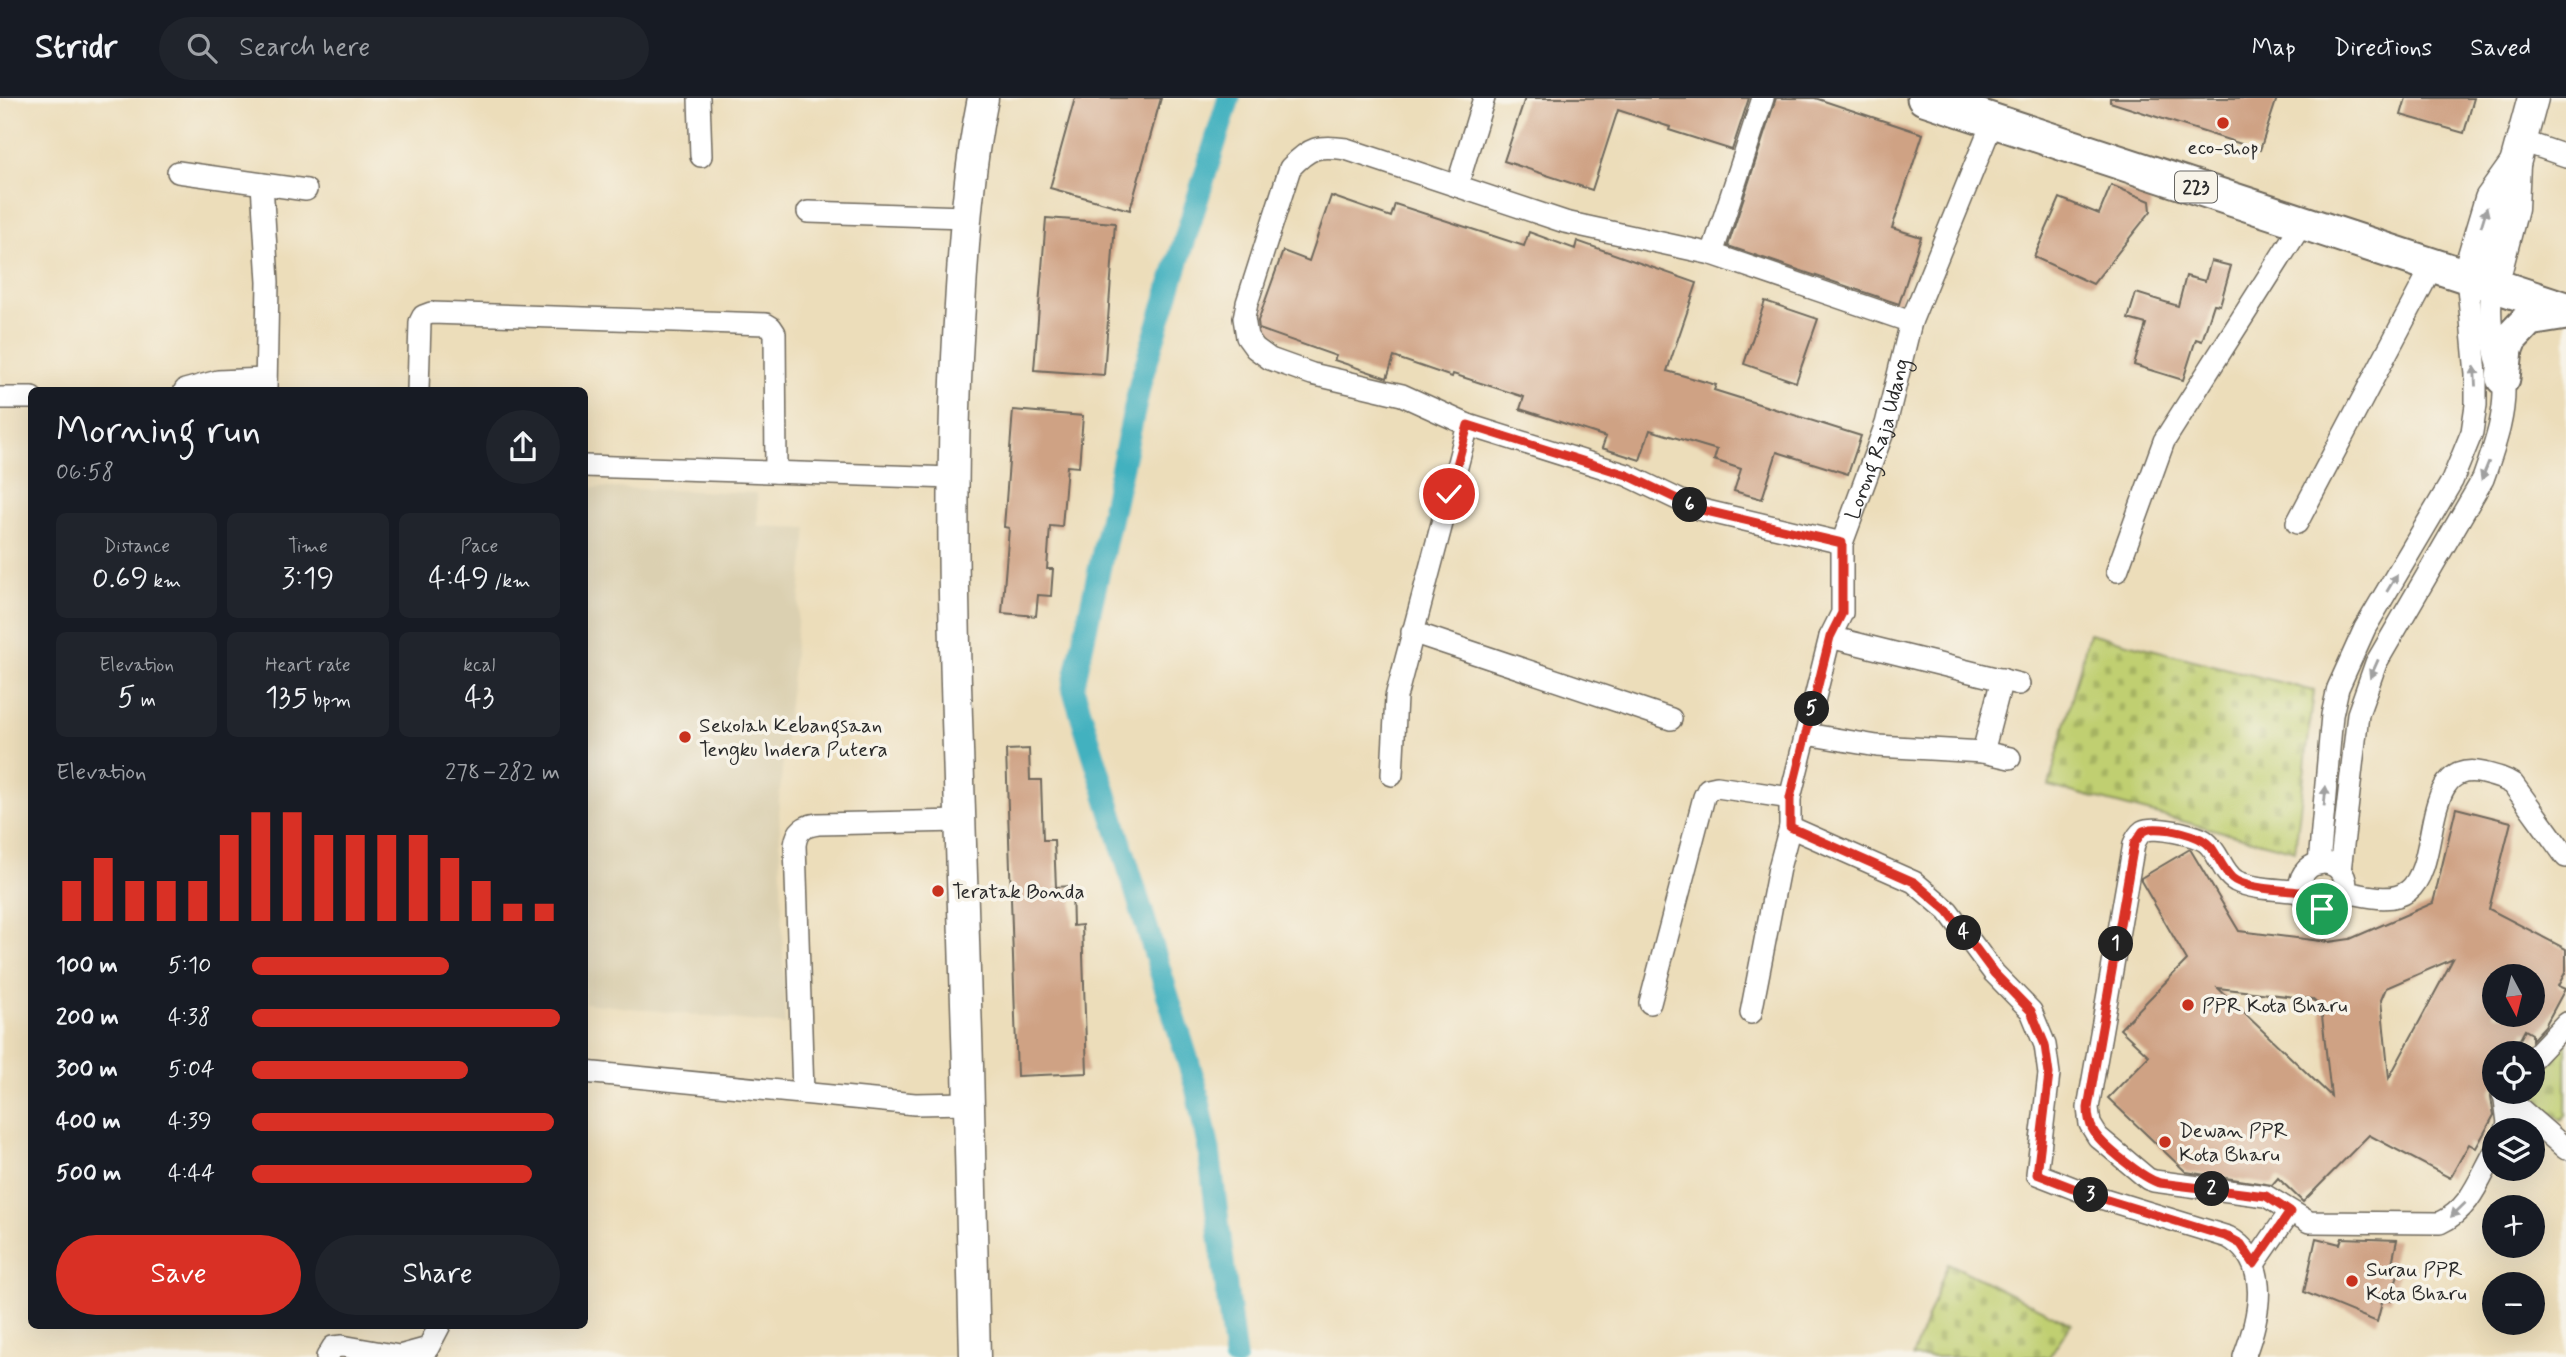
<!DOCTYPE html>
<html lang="en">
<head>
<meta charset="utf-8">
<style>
  body { margin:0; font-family:Mynerve,sans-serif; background:#20242c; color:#f1f3f6; height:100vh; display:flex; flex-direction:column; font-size:26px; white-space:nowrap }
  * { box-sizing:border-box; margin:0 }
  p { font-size:23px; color:#9ea1a6 }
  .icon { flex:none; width:38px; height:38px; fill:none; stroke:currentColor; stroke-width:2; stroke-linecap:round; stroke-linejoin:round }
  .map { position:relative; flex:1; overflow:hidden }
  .panel { position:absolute; left:28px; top:289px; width:560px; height:942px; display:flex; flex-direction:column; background:#171b24; border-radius:10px; box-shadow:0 7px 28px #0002 }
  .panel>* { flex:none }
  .needle { width:46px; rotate:173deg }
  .buttons { position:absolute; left:2482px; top:866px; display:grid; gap:14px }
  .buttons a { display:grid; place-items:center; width:63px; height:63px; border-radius:50%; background:#171b24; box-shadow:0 7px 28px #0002; font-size:35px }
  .pin { position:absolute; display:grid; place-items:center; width:60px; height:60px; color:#fff; margin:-30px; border:4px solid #fff; border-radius:50%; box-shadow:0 2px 7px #0007 }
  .km { position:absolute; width:35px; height:35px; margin:-18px; border-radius:50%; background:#222; color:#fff; font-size:19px; line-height:35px; text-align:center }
  .round { display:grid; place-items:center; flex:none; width:74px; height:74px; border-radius:37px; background:#20242c }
  .summary { display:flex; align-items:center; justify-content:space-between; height:119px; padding:0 28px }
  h1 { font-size:38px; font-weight:600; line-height:52px }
  .metrics { display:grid; grid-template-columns:repeat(3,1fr); gap:10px; height:119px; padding:7px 28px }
  .metrics div { display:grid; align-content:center; border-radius:10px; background:#20242c; text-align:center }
  .metrics b { font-size:30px; font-weight:600 }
  .metrics small { font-size:19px; font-weight:400 }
  .metrics p { font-size:19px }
  .chart { height:196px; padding:14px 28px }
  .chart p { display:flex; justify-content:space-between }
  .chart svg { width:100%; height:126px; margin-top:7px; stroke:#d93025; stroke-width:6 }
  .cta { display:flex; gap:14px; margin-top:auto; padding:14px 28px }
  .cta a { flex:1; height:80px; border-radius:42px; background:#d93025; color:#fff; font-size:28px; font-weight:600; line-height:80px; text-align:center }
  .cta a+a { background:#20242c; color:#f1f3f6 }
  ul { padding:0 28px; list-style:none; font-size:23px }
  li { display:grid; grid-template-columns:112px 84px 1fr; align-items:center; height:52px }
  li i { height:18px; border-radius:9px; background:#d93025 }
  header { display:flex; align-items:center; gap:42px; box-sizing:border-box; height:98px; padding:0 35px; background:#171b24; border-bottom:2px solid #363941 }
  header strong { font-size:33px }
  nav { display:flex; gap:38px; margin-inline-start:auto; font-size:24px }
  .search { width:490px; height:63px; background:#20242c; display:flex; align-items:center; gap:18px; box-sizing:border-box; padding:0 24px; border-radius:38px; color:#9ea1a6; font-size:26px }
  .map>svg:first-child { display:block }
  .built { fill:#dbd0b1 }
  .cemetery { fill:url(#cemetery-stones); stroke:#767d4e; stroke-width:2 }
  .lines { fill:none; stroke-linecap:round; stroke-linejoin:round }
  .canal { stroke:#43b1bf; stroke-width:23 }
  .building { fill:#cfa284; fill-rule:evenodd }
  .street-casing { stroke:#6f695d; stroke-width:24 }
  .secondary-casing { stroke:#6f695d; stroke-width:33 }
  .primary-casing { stroke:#6f695d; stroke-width:37 }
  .street { stroke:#fff; stroke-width:21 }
  .secondary { stroke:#fff; stroke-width:30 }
  .primary { stroke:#fff; stroke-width:33 }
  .oneway { fill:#a0a0a0 }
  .route-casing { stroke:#fff; stroke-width:14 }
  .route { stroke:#d93025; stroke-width:9 }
  .poi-dot { fill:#c8321e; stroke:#f7f3e8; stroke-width:2.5 }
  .labels { text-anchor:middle; stroke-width:7; stroke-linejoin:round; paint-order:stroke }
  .shield { fill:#f7f3e8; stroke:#686764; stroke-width:2 }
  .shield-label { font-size:19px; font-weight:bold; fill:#2b2b2b }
  .poi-label { font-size:21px; fill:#2b2b2b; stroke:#f7f3e8; text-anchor:start }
  .street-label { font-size:21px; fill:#2b2b2b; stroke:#f7f3e8 }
</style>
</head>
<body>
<header>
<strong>Stridr</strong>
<div class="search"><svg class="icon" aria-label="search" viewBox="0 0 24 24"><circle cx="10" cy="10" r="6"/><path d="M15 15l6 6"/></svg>Search here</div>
<nav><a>Map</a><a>Directions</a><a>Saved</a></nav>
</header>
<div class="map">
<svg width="2566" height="1259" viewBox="0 0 2566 1259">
  <defs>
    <pattern id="cemetery-stones" width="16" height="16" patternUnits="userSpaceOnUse" patternTransform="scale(1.75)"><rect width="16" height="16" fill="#c0cf71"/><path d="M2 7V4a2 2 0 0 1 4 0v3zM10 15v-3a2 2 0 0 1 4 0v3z" fill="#a5b262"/></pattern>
  </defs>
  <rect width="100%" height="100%" fill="#f7f3e8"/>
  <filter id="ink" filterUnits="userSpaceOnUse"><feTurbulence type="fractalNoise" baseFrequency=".0143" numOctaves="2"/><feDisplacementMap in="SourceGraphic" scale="14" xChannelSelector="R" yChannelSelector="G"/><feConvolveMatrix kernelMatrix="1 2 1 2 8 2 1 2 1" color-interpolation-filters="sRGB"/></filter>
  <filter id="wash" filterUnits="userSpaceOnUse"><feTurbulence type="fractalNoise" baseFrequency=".00686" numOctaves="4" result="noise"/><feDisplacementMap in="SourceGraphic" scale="28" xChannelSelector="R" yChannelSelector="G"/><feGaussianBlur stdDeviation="1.57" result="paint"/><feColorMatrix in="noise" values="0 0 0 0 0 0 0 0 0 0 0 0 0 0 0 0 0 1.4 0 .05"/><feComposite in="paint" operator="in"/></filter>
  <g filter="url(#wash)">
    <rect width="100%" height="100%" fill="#ecddba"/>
    <!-- built -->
    <polygon class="built" points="585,389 757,395 758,428 807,430 779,703 785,927 585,905"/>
    <!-- cemetery -->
    <g class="cemetery">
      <polygon points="2089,535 2314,593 2295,753 2049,688"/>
      <polygon points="2566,940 2566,1017 2561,1022 2524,994 2532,994 2532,973"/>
      <polygon points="1948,1165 2071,1226 2049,1259 1912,1259"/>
    </g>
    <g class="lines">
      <!-- canal -->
      <polyline class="canal" points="1229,0 1141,282 1073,590 1196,989 1209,1052 1235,1259"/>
    </g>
    <g id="blocks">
      <!-- building -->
      <g class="building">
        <polygon points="1075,0 1161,0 1130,112 1050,90"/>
        <polygon points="1525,0 1749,0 1732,52 1669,32 1670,29 1618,12 1592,92 1504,63"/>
        <polygon points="1776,0 1815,0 1923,36 1892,130 1921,139 1899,206 1728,148"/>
        <polygon points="2110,0 2277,0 2260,52 2110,4"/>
        <polygon points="2406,0 2474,0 2464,35 2401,17"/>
        <polygon points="2111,87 2150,103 2151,113 2093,186 2034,159 2060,100 2099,116"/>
        <polygon points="1331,98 1391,119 1395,106 1524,148 1529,134 1575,151 1577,143 1697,185 1667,273 1716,287 1714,292 1861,338 1848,376 1777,354 1762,401 1734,393 1741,371 1714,362 1717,352 1650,332 1640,362 1602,350 1606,339 1520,311 1524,299 1453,276 1452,279 1394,259 1387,280 1334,262 1336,258 1259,231 1258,223 1283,153 1309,163"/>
        <polygon points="1046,120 1115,125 1104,277 1034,272"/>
        <polygon points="2211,163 2231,168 2220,207 2214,206 2202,243 2196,241 2183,282 2134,267 2146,226 2128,221 2136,195 2178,208 2186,178 2205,183"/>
        <polygon points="1765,203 1818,221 1796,284 1744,266"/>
        <polygon points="1013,312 1083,318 1079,369 1067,368 1062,429 1050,428 1047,471 1053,471 1051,498 1038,497 1036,518 1002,515 1009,430 1004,429"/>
        <polygon points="1029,651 1030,682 1041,682 1043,742 1054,742 1056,789 1072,788 1073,828 1082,827 1087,975 1017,978 1006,652"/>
        <path d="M2456,710l55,14 -22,87 77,40v22l-8,15 7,3 -20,37 -13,14v-6l-7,-4 -13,24h-18v30l-4,8 4,23 -18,33 -7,-4 -19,34 -81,-43 -66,67 -25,-24 -6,7 -86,-13 -78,-74 41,-42 -29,-27 67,-69 -46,-79v-3l49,-29 49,82 90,11 21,-3 83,-36zM2453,861l-64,119 -8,-78 5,-12zM2494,878h38v39h-38zM2218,890l94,11 9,8 10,89z"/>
        <polygon points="2316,1140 2340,1146 2342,1140 2397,1142 2391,1170 2399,1172 2391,1203 2383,1201 2377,1224 2304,1194"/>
      </g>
    </g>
  </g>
  <g filter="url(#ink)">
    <use href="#blocks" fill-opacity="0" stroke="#6f695d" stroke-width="2"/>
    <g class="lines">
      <defs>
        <g id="street">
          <polyline points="699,0 701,58"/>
          <polyline points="2522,43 2566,58"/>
          <polyline points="178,74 306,92"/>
          <polyline points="262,86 268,184 266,292"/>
          <polyline points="1457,88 1484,0"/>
          <polyline points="808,114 965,119"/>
          <polyline points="1712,156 1763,0"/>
          <polyline points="185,292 218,283 266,281"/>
          <polyline points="418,292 420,224 423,218 431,215 766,226 771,229 775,235 776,374"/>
          <polyline points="0,300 32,300"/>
          <polyline points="584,368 953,380"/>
          <polyline points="2297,425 2433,167"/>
          <path d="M1842,445l-144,-34 -71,-34 -159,-50 -66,-30 -90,-21 -42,-15 -15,-11 -8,-11 -3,-19 3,-15 43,-135c20,-21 28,-23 56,-19l219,73 147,32 199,68"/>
          <polyline points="2117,473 2164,343 2303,124"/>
          <polyline points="1412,534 1671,621"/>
          <polyline points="1830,539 2019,586"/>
          <polyline points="1806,636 1877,648 1983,654 2010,660"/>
          <polyline points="1983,654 2002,581"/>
          <polyline points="1392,677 1396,599 1468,327"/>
          <path d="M1790,729l124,55 34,29 46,62 37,38 14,34 4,29 -12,100 54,21 137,42c45,25 31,81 16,120"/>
          <circle cx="2323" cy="788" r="23"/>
          <polyline points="2319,766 2332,617 2338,590 2365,530 2452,383 2472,334 2476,307 2476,276 2467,178"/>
          <path d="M2340,773l18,-157 18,-51 107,-184c11,-31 25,-69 20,-102 -2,-7 -5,-14 -7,-21 -5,-24 -8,-48 -3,-71"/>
          <path d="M2301,794c-20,-3 -47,-2 -65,-11 -14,-8 -17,-29 -30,-39 -9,-7 -52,-17 -63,-11 -4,3 -7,8 -9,13l-46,264 2,16 8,13 50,42 6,2 112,15 43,26 131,1c30,-14 39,-43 54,-70"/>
          <path d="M2345,794c19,3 46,12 63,-1 35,-27 10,-133 75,-118 12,3 21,5 30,11l53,73"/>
          <polyline points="1650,905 1704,699 1708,691 1717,689 1790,700"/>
          <path id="s1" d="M1751,915l28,-145 11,-41v-29l40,-161 12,-24v-70l44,-119 25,-102 82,-201"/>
          <polyline points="2532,961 2566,925"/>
          <polyline points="584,974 915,1006 970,1005"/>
          <polyline points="2504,994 2508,1025 2506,1032"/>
          <path d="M803,995l-8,-248c2,-15 9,-19 23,-21l143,-3"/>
          <polyline points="2503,996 2566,1051"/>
          <polyline points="2254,1166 2290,1114"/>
          <polyline points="327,1259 333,1249 342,1248 399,1258 428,1250 440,1227"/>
        </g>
        <g id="secondary">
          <polyline points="2467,178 2490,101 2515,66"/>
          <polyline points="2493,187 2513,110 2515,66 2533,0"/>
          <path d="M975,1259c-4,-203 -10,-405 -17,-608 -5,-148 -8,-296 2,-443 4,-70 9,-139 23,-208"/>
        </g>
        <g id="primary">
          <polyline points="1924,0 2566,211"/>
          <polyline points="2503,280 2506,251 2510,241 2529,221 2566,215"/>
        </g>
      </defs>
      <!-- street casing -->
      <use href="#street" class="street-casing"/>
      <!-- secondary casing -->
      <use href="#secondary" class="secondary-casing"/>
      <!-- primary casing -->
      <use href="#primary" class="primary-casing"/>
      <!-- street -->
      <use href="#street" class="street"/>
      <!-- secondary -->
      <use href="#secondary" class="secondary"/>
      <!-- primary -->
      <use href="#primary" class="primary"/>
    </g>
    <!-- one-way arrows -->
    <defs><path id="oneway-solid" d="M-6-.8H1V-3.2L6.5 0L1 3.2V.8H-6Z" transform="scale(1.75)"/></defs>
    <g class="oneway">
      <use href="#oneway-solid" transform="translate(2484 119) rotate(-73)"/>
      <use href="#oneway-solid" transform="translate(2475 278) rotate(-93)"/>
      <use href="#oneway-solid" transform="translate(2485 373) rotate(112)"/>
      <use href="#oneway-solid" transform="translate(2392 485) rotate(-59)"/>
      <use href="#oneway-solid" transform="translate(2374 571) rotate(114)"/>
      <use href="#oneway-solid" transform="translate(2325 698) rotate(-85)"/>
      <use href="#oneway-solid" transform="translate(2458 1112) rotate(136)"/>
    </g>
  </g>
  <g class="lines" filter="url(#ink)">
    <defs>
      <path id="route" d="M1449,396l19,-69 159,50 71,34 144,34v70l-12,24 -40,161v29l124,55 34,29 46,62 37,38 14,34 4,29 -12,100 54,21 137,42 13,7 13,20 36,-52 -24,-16 -106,-13c-16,-4 -59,-38 -67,-53 -4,-7 -5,-14 -5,-22l46,-264 9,-13 7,-2c17,-1 49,4 61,18 7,9 12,23 21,31 12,11 52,12 69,14l8,12 13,5"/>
    </defs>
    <!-- route casing -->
    <use href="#route" class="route-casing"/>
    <!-- route -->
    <use href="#route" class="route"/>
  </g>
  <!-- markers -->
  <g class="poi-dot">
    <circle cx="2223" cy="25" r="7"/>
    <circle cx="685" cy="639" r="7"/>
    <circle cx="938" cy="793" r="7"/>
    <circle cx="2188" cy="907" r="7"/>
    <circle cx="2165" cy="1044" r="7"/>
    <circle cx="2352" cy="1183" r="7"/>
  </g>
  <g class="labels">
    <!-- shield labels -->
    <rect class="shield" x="2175" y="73.5" width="42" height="31" rx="5"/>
    <g class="shield-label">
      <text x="2196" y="96">223</text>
    </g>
    <!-- poi labels -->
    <g class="poi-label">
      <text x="2223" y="56" text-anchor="middle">eco-shop</text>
      <text x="699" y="634">Sekolah Kebangsaan<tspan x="699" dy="24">Tengku Indera Putera</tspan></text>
      <text x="952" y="800">Teratak Bonda</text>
      <text x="2202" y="914">PPR Kota Bharu</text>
      <text x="2179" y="1039">Dewan PPR<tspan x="2179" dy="24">Kota Bharu</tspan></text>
      <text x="2366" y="1178">Surau PPR<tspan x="2366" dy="24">Kota Bharu</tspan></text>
    </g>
    <!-- street labels -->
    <g class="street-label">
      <text dy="7" stroke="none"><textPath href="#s1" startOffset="592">Lorong Raja Udang</textPath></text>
    </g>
  </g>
</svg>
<div class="buttons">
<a><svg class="needle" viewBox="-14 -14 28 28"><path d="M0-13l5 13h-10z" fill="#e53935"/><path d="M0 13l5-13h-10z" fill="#9ea1a6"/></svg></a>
<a><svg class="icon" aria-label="locate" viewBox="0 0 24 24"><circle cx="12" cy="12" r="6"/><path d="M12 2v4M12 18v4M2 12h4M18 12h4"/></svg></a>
<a><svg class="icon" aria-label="layers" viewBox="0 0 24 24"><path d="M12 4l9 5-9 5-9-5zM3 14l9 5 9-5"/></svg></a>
<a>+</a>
<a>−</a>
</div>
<div class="pin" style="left:2322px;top:811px;background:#1e9e55"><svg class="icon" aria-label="arrive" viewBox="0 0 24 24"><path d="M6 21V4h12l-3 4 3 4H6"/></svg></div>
<div class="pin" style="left:1449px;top:396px;background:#d93025"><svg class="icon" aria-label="check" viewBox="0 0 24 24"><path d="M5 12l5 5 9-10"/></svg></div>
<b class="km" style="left:2116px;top:846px">1</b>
<b class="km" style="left:2212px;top:1091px">2</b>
<b class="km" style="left:2091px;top:1097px">3</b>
<b class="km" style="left:1964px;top:835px">4</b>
<b class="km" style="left:1812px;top:611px">5</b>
<b class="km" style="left:1690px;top:407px">6</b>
<section class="panel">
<div class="summary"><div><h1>Morning run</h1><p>06:58</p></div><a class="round"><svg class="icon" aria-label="share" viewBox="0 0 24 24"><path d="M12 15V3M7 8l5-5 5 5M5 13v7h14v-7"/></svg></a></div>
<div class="metrics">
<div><p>Distance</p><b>0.69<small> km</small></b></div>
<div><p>Time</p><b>3:19</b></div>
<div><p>Pace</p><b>4:49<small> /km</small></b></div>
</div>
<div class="metrics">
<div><p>Elevation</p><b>5<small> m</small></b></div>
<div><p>Heart rate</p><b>135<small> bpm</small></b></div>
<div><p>kcal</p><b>43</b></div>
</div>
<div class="chart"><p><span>Elevation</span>278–282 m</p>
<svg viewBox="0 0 160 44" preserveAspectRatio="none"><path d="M5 44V30M15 44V22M25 44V30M35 44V30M45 44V30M55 44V14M65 44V6M75 44V6M85 44V14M95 44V14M105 44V14M115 44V14M125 44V22M135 44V30M145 44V38M155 44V38"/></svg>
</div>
<ul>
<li><b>100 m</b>5:10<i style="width:64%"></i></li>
<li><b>200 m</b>4:38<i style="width:100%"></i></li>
<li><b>300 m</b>5:04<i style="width:70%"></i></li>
<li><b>400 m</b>4:39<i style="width:98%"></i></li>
<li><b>500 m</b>4:44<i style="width:91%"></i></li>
</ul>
<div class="cta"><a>Save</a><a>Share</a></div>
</section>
</div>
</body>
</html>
